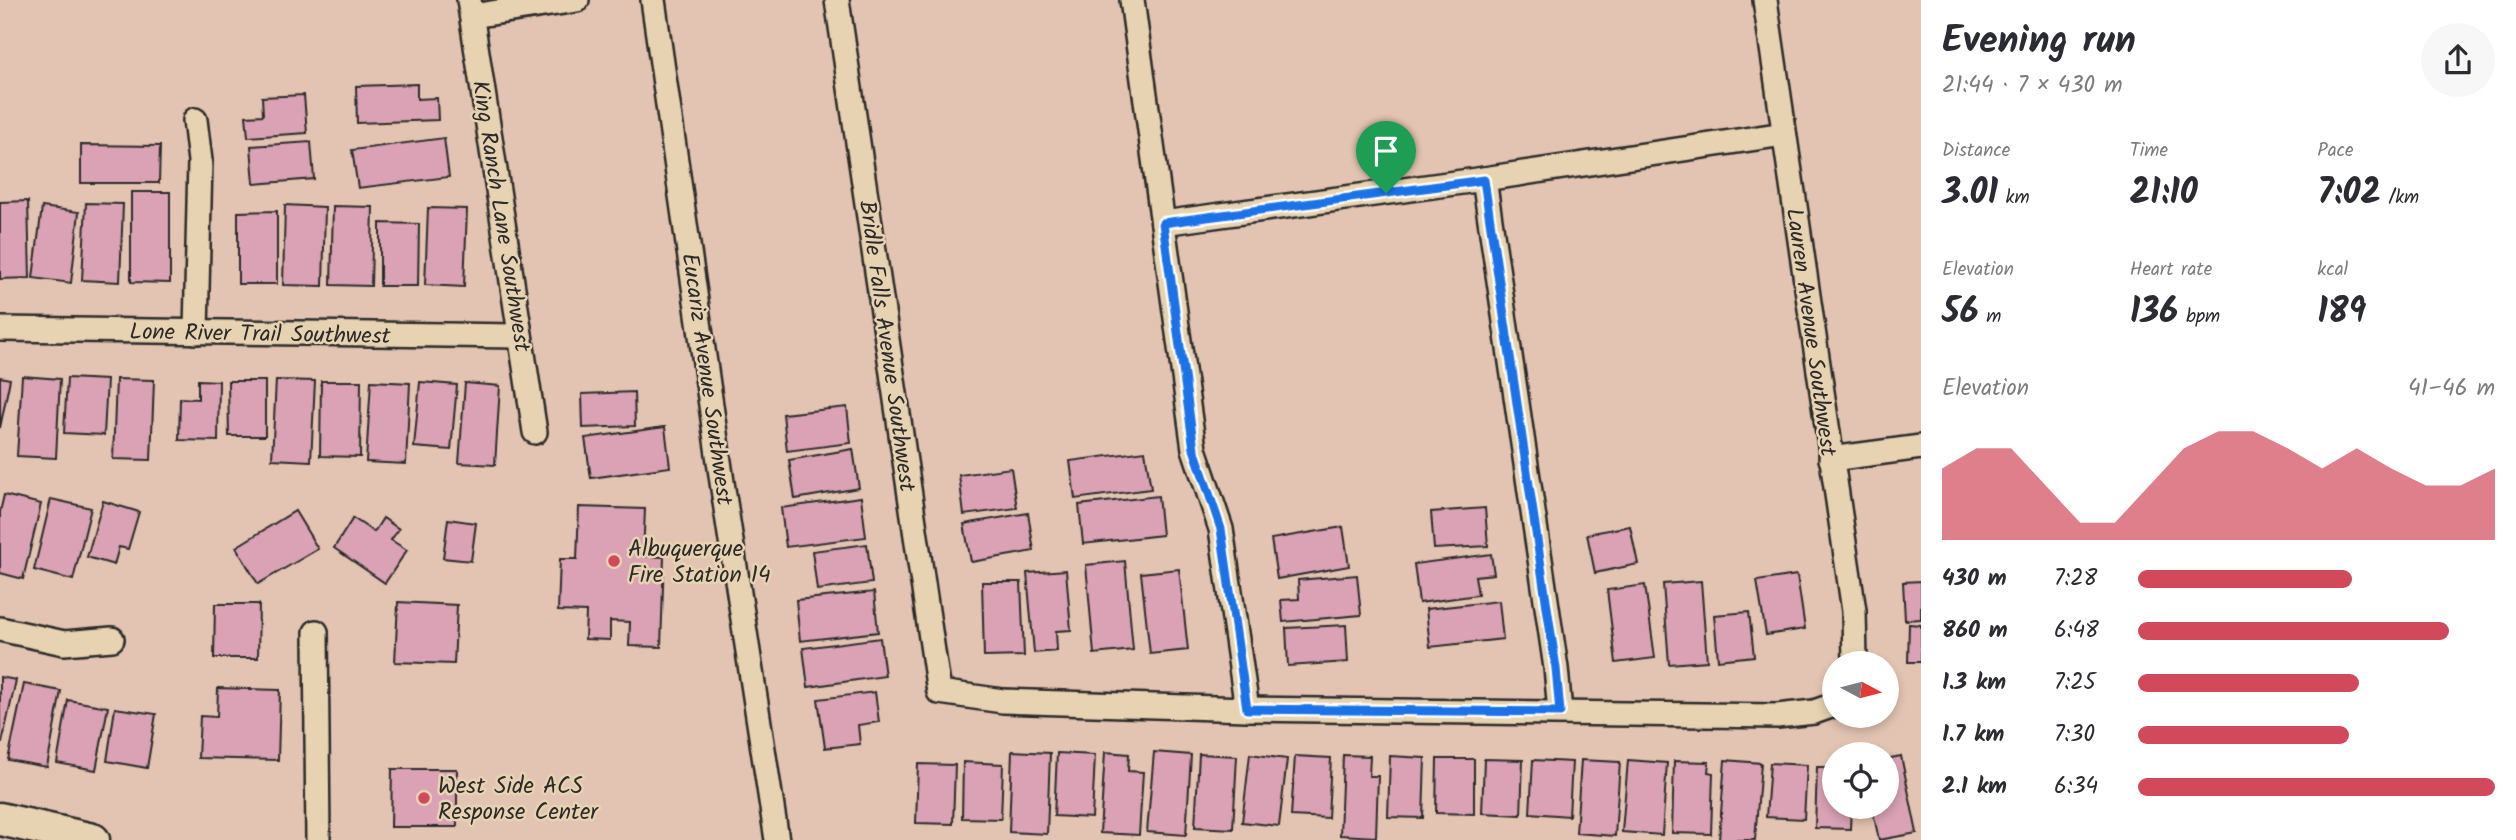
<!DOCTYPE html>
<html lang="en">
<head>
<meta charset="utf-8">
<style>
  body { margin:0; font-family:Kalam,sans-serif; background:#f7f7f7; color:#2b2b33; height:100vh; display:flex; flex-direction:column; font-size:26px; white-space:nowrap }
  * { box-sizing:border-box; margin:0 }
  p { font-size:23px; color:#7c7c81 }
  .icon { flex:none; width:38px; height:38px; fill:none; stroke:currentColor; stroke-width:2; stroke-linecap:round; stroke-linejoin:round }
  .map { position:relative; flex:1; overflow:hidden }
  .side { display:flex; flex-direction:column; background:#fff; width:595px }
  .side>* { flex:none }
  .needle { width:46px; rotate:97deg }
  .controls { position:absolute; left:1822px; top:651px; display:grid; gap:14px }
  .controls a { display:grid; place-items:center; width:77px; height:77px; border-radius:50%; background:#fff; box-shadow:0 4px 10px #0003; font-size:35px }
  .pin { position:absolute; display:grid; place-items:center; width:60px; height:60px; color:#fff; margin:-72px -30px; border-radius:50% 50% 50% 0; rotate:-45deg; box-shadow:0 0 7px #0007 }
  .pin .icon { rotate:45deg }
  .round { display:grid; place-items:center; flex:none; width:74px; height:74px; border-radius:37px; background:#f7f7f7 }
  .headline { display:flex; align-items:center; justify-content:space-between; height:119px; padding:0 21px }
  h1 { font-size:38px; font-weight:800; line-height:52px }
  .figures { display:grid; grid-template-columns:repeat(3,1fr); gap:10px; height:119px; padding:7px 21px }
  .figures div { display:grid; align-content:center }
  .figures b { font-size:35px; font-weight:800 }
  .figures small { font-size:19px; font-weight:400 }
  .figures p { font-size:19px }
  .chart { height:196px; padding:14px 21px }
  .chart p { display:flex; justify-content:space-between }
  .chart svg { width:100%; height:126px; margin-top:7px; fill:#d1495b; opacity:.7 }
  ul { padding:0 21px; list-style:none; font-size:23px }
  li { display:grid; grid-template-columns:112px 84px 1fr; align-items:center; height:52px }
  li i { height:18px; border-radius:9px; background:#d1495b }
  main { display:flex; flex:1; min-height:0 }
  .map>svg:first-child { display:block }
  .building { fill:#daa2b4; stroke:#2b2b2b; stroke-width:2 }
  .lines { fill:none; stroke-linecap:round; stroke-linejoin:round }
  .minor-casing { stroke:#2b2b2b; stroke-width:28 }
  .secondary-casing { stroke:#2b2b2b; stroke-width:37 }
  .minor { stroke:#e7d2b1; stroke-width:23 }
  .secondary { stroke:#e7d2b1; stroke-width:32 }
  .route-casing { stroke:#fff; stroke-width:14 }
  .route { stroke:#1a73e8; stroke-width:9 }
  .poi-dot { fill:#d1495b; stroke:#e7d2b1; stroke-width:2.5 }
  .labels { text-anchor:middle; stroke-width:5; stroke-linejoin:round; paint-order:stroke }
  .street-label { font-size:23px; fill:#2b2b2b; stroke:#e7d2b1 }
  .poi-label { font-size:23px; fill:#2b2b2b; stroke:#e7d2b1; text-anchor:start }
</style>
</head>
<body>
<main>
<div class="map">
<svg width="1921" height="840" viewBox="0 0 1921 840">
  <rect width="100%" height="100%" fill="#e3c4b2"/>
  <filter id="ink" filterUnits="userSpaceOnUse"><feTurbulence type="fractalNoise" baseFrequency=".0143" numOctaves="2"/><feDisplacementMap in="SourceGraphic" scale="14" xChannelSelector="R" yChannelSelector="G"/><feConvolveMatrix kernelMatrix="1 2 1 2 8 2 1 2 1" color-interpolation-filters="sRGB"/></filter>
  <g filter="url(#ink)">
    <!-- building -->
    <g class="building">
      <polygon points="417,84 417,99 437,98 438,120 357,123 356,86"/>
      <polygon points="304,95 307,133 248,137 246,116 263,115 262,97"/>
      <polygon points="444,138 449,177 358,188 352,150"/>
      <polygon points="311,142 314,179 254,184 251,146"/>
      <polygon points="81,145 160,146 159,183 81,183"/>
      <polygon points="131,192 170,192 170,283 131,282"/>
      <polygon points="28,201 30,278 0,279 0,202"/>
      <polygon points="86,203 123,204 120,282 82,280"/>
      <polygon points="285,205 325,207 323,286 283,285"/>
      <polygon points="333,206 373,207 371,286 331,285"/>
      <polygon points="42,207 79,212 71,283 33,278"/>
      <polygon points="428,208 467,209 464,287 425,285"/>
      <polygon points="277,211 277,284 238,284 238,212"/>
      <polygon points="380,223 419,224 418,286 380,286"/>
      <polygon points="22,376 60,379 56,458 17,456"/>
      <polygon points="0,377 10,379 0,428"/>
      <polygon points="67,378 107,380 104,435 64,433"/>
      <polygon points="116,379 154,380 151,460 113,459"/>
      <polygon points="198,380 219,381 218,441 179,440 180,398 198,399"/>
      <polygon points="276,380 315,381 311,461 272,459"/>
      <polygon points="228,381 265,381 265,436 229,436"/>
      <polygon points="321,381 361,381 360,457 320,456"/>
      <polygon points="371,381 410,383 406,464 366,462"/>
      <polygon points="420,382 457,385 451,450 414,447"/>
      <polygon points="465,383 500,386 495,465 459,463"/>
      <polygon points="634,392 635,426 583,428 582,394"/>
      <polygon points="847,407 851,443 787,451 783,414"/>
      <polygon points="665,427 670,467 591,478 585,438"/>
      <polygon points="853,449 859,488 795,499 789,460"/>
      <polygon points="1145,451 1151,489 1075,499 1070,461"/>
      <polygon points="1011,468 1017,508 964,515 959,475"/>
      <polygon points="4,495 41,504 23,579 0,573 0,512"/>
      <polygon points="1158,496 1162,535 1083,544 1079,505"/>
      <polygon points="861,497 866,537 786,547 781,508"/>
      <polygon points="51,499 91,508 73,580 34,570"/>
      <polygon points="103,501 139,512 128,549 119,547 114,565 87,557"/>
      <polygon points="579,507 645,509 643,556 664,557 661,647 629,646 630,622 610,621 610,640 585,639 586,612 558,611 560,559 577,559"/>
      <polygon points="1485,508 1488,546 1434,549 1431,512"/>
      <polygon points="295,511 318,549 258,584 236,547"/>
      <polygon points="1028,513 1034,551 971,562 964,524"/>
      <polygon points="353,518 374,532 383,518 399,529 391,540 407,550 385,583 334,548"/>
      <polygon points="448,519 476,523 471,561 443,558"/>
      <polygon points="1630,526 1638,564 1595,573 1587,534"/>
      <polygon points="1343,527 1349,566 1277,579 1271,539"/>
      <polygon points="867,544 872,583 817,590 812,551"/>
      <polygon points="1491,554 1494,574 1475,576 1478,595 1419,603 1414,564"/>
      <polygon points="1125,561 1133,650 1094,654 1086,565"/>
      <polygon points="1179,569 1188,650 1150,654 1141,573"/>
      <polygon points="1066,570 1071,630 1056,631 1057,651 1034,653 1027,573"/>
      <polygon points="1357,575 1361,615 1283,622 1281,600 1299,599 1298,580"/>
      <polygon points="1797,575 1805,629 1766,635 1757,581"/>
      <polygon points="1701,581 1707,661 1669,664 1663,584"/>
      <polygon points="1921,581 1921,619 1905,620 1903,582"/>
      <polygon points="982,582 1021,582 1024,656 984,657"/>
      <polygon points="1645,585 1655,658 1616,663 1607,590"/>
      <polygon points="874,592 878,632 800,641 796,600"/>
      <polygon points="1499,601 1503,639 1430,647 1426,609"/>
      <polygon points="398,602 457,605 454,664 395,662"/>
      <polygon points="215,604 259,604 258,658 214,658"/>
      <polygon points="1749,612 1754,656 1718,660 1714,615"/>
      <polygon points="1909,624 1921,625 1921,662 1908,662"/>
      <polygon points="1346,625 1348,662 1288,666 1286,628"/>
      <polygon points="880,638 885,676 808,687 803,648"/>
      <polygon points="0,677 16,680 2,743 0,743"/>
      <polygon points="24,684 61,691 47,767 8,760"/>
      <polygon points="218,688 280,690 278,760 198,758 200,716 217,717"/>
      <polygon points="875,692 879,722 858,725 860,744 825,748 818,699"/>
      <polygon points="68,700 108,707 96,770 57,763"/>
      <polygon points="115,708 156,714 147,768 107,761"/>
      <polygon points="1012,751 1050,753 1047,834 1009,832"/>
      <polygon points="1105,752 1129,754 1128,771 1143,772 1139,835 1100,833"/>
      <polygon points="1154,752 1191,755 1186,835 1147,832"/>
      <polygon points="1057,753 1095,755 1092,818 1054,816"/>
      <polygon points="1199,754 1237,756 1233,829 1195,827"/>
      <polygon points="1250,754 1287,759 1279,826 1242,822"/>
      <polygon points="1343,755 1370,756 1369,776 1378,776 1376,837 1340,835"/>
      <polygon points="1295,756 1331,758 1328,818 1291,816"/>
      <polygon points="1390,756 1425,758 1423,818 1388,817"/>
      <polygon points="1901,756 1917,833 1879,840 1872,807 1886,807 1886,759"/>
      <polygon points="1437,759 1474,759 1474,814 1436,813"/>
      <polygon points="1484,759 1523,760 1521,815 1482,813"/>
      <polygon points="1533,760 1572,762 1569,816 1530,813"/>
      <polygon points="1581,760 1620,762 1615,836 1576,833"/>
      <polygon points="1628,760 1667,763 1662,835 1622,832"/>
      <polygon points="1725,760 1761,763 1755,840 1719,840"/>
      <polygon points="1674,761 1709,762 1708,772 1713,773 1711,834 1672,833"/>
      <polygon points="963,762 1003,764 1001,819 962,818"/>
      <polygon points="1770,763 1807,765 1804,819 1766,817"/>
      <polygon points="918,764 955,765 953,824 916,823"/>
      <polygon points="1817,767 1834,767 1834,807 1851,807 1850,829 1815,828"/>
      <polygon points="392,769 457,769 457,827 391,827"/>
    </g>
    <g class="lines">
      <defs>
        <g id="minor">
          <polyline points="469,0 535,432"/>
          <polyline points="653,0 723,489 777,840"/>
          <polyline points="837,0 939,692 1003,701 1247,709 1777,716 1814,712 1834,705"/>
          <polyline points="1132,0 1194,449 1221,529 1247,709"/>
          <polyline points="1765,0 1854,611 1855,663"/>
          <polyline points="472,16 577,0"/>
          <polyline points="195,120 200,161 196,332"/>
          <polyline points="1484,179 1556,668 1560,712"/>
          <polyline points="1163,223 1484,179 1784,134"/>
          <polyline points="0,329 520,336"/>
          <polyline points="1831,459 1921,447"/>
          <polyline points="0,629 64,643 112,639"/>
          <polyline points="316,632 318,840"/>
        </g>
        <polyline id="secondary" points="0,819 93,840"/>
      </defs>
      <!-- minor casing -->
      <use href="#minor" class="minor-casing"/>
      <!-- secondary casing -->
      <use href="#secondary" class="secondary-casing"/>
      <!-- minor -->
      <use href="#minor" class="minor"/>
      <!-- secondary -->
      <use href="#secondary" class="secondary"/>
    </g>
  </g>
  <g class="lines" filter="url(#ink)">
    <defs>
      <polygon id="route" points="1484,180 1556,668 1560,712 1247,709 1221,529 1194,449 1163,223"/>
    </defs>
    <!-- route casing -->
    <use href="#route" class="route-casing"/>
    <!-- route -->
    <use href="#route" class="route"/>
  </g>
  <!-- markers -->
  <g class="poi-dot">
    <circle cx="614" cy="561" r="7"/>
    <circle cx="424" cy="798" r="7"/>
  </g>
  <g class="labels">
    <!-- street labels -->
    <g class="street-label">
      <text transform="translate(502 216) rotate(81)" y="8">King Ranch Lane Southwest</text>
      <text transform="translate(1812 332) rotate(82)" y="8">Lauren Avenue Southwest</text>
      <text transform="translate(260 333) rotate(1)" y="8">Lone River Trail Southwest</text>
      <text transform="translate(888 346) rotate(82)" y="8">Bridle Falls Avenue Southwest</text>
      <text transform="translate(708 379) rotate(82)" y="8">Eucariz Avenue Southwest</text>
    </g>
    <!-- poi labels -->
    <g class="poi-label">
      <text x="628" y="556">Albuquerque<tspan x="628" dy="26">Fire Station 14</tspan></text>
      <text x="438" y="793">West Side ACS<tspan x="438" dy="26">Response Center</tspan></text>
    </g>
  </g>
</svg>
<div class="controls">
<a><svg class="needle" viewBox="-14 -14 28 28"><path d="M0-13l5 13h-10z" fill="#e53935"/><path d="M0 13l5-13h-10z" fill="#7c7c81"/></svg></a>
<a><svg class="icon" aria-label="locate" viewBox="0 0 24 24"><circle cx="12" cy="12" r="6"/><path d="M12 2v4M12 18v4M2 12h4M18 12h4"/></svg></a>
</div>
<div class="pin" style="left:1386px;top:193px;background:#1e9e55"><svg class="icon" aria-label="arrive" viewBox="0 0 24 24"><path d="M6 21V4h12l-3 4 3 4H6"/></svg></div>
</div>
<section class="side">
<div class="headline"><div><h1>Evening run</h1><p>21:44 · 7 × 430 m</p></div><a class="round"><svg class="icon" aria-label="share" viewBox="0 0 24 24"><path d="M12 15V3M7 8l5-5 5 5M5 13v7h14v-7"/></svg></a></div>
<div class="figures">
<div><p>Distance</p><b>3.01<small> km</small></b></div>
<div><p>Time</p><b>21:10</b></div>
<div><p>Pace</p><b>7:02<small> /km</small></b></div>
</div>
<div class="figures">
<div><p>Elevation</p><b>56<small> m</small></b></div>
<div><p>Heart rate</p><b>136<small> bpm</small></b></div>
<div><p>kcal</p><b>189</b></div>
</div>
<div class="chart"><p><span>Elevation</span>41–46 m</p>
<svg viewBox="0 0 160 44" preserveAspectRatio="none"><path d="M0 44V19L10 12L20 12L30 25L40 38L50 38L60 25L70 12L80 6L90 6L100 12L110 19L120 12L130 19L140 25L150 25L160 19V44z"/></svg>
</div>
<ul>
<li><b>430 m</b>7:28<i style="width:60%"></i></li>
<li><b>860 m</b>6:48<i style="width:87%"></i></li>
<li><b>1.3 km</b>7:25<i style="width:62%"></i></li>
<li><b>1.7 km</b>7:30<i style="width:59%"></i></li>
<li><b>2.1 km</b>6:34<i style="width:100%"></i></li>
</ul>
</section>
</main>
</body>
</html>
